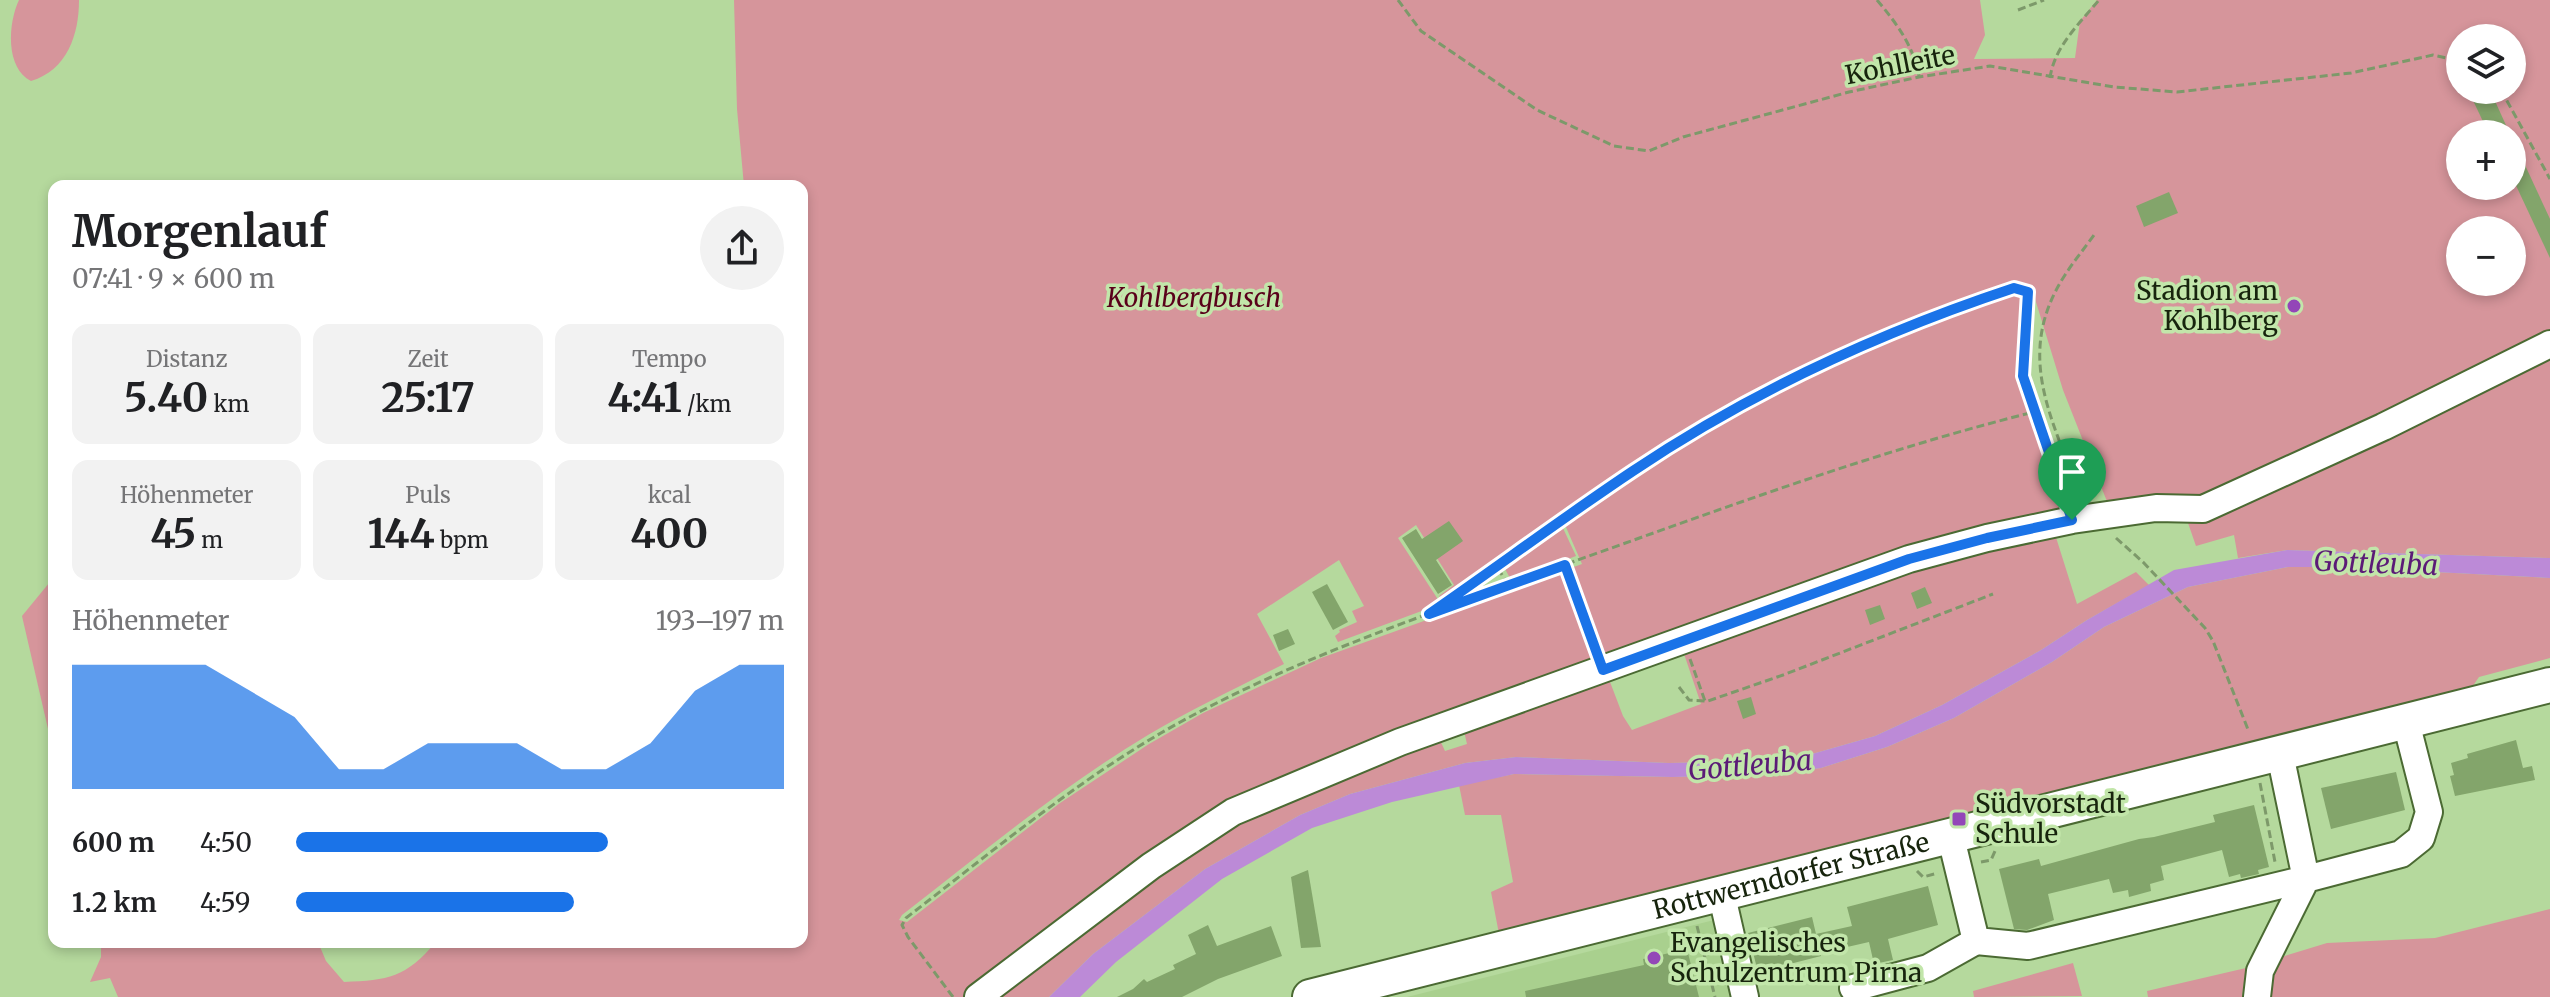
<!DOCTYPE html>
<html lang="de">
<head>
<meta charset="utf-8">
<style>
  body { margin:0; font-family:Merriweather,serif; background:#f2f2f2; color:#202124; height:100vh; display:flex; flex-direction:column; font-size:30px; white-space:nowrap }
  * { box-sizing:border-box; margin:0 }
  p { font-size:26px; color:#757577 }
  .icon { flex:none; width:44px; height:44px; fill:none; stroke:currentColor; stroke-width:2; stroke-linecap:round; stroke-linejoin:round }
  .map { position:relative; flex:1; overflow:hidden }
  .details { position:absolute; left:48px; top:180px; width:760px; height:768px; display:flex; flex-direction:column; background:#fff; border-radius:16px; box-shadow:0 4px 12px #0003 }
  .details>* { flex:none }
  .fabs { position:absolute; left:2446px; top:24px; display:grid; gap:16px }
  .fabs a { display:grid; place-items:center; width:80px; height:80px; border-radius:50%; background:#fff; box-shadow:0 4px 12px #0003; font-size:40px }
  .pin { position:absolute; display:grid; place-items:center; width:68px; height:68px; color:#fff; margin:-82px -34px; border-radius:50% 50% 50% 0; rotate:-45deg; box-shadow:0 0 8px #0007 }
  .pin .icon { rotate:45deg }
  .round { display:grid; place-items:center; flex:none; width:84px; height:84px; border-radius:42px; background:#f2f2f2 }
  .head { display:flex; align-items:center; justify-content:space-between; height:136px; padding:0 24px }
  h1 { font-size:44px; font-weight:700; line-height:60px }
  .figures { display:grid; grid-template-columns:repeat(3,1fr); gap:12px; height:136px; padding:8px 24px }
  .figures div { display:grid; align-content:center; border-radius:16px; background:#f2f2f2; text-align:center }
  .figures b { font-size:40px; font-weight:700 }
  .figures small { font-size:22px; font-weight:400 }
  .figures p { font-size:22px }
  .chart { height:224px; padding:16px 24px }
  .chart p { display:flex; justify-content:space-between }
  .chart svg { width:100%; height:144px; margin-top:8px; fill:#1a73e8; opacity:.7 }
  ul { padding:0 24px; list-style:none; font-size:26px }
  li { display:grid; grid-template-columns:128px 96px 1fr; align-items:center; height:60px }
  li i { height:20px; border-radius:10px; background:#1a73e8 }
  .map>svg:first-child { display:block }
  .built { fill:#a9d08e }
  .green { fill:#d6959b; fill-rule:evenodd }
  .water { fill:#bc8ad7 }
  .building { fill:#83a56b }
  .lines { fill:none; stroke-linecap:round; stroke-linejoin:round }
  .minor-casing { stroke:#4b6a33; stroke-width:30 }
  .major-casing { stroke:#4b6a33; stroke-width:38 }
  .path { stroke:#7d996a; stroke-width:3; stroke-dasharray:8 4; stroke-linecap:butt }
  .minor { stroke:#fff; stroke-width:26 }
  .major { stroke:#fff; stroke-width:34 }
  .route-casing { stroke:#fff; stroke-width:16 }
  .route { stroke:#1a73e8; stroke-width:10 }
  .poi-dot { fill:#9346b8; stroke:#c2e6aa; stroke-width:3 }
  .labels { text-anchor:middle; stroke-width:7; stroke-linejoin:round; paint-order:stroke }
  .street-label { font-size:26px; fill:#17240d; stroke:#c2e6aa }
  .poi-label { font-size:26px; fill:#17240d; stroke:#c2e6aa; text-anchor:start }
  .park-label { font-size:26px; font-style:italic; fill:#59001a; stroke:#c2e6aa }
  .water-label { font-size:28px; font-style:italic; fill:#5b1b77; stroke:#c2e6aa }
</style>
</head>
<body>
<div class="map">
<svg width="2550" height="997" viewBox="0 0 2550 997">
  <rect width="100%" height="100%" fill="#b5d99d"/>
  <!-- built -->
  <polygon class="built" points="1734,915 1755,997 1407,997"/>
  <!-- green -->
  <g class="green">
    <path d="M19,0h60c0,35 -12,70 -48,81 -26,-13 -23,-58 -12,-81z"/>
    <path d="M734,0h1246l5,35 -11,24 101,-1 5,-37 17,-21h453v558l-263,-8 -49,8 -4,-23 -38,11 -16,-46 -72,4 -45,-114 -31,-101 -7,66 5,34 43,123 -844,299 -260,186h-851l-8,-19 -20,4 11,-25v-15h217l8,19 18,21c45,-2 61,-4 92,-40h366v-756h-58l-7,-77zM2460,38h52v52h-52zM2460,134h52v52h-52zM2460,230h52v52h-52zM1562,518l20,46 -261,94 -118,55 -54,31 -89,59 -153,119 -8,-2 3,-5c80,-62 159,-128 246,-180 44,-26 90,-48 136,-71l-27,-50 82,-54 25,46 -12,5 5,11 -18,8 1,2 -5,4 3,6 89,-33 12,-8 -41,-63 18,-13 38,60 -15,11 3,4z"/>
    <polygon points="1562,526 1576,556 1511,580 1504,567"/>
    <polygon points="2054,531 2077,604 2136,572 2149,585 2087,620 2041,650 1942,705 1875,736 1805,756 1765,761 1669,763 1516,757 1465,763 1350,794 1300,815 1205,869 1093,954 1049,997 987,997 1235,816 1438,736 1445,751 1467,744 1463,727 1607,674 1623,716 1632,730 1701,704 1682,648 1910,565"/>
    <polygon points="2288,567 2336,567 2550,578 2550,658 2479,677 2468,693 2024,806 2021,799 1955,816 1956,822 1499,934 1491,892 1513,882 1501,815 1465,815 1459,785 1514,774 1672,777 1769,775 1821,768 1887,747 1954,718 2052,662 2104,627 2188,587"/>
    <polygon points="54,577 54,755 22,616"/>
    <polygon points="2550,909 2550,997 2268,997 2275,959 2327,943 2435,938"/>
    <polygon points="2073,963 2082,996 1974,997 1973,991"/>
    <polygon points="2246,968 2242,997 2148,997 2147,991"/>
  </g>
  <!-- water -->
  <polygon class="water" points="2287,550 2550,558 2550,578 2336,567 2288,567 2188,587 2104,627 2052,662 1954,718 1887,747 1821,768 1769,775 1672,777 1514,774 1392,802 1312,828 1222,879 1116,962 1080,997 1049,997 1093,954 1205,869 1300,815 1350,794 1465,763 1516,757 1669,763 1765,761 1805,756 1875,736 1942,705 2041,650 2087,620 2174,570"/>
  <!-- building -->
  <g class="building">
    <polygon points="2468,90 2490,90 2510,134 2489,134"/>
    <polygon points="2512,137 2550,219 2550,258 2512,177"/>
    <polygon points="2169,192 2178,213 2144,227 2136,206"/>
    <polygon points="1449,521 1463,541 1436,560 1452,585 1438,594 1402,538 1416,529 1422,539"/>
    <polygon points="1327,584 1348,622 1333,630 1312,592"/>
    <polygon points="1925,587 1932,603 1917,609 1911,593"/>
    <polygon points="1880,605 1885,619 1870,625 1865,610"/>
    <polygon points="1288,629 1295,644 1279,651 1273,635"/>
    <polygon points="1751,697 1756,714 1743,719 1737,701"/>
    <polygon points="2516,740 2523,768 2532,766 2535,780 2455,796 2450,776 2454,775 2451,763 2468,758 2467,754"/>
    <polygon points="2396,772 2405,810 2331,829 2321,788"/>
    <polygon points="2254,805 2269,867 2258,870 2259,874 2241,878 2240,874 2229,877 2222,850 2161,866 2164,880 2150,884 2151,891 2129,897 2128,890 2113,893 2109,879 2048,894 2054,920 2027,930 2014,929 1999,869 2039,859 2041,866 2139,839 2154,837 2215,822 2213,815"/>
    <polygon points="1308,870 1321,947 1301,948 1291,877"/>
    <polygon points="1928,886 1938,925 1888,939 1893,960 1874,964 1869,942 1821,953 1821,956 1758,972 1748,933 1812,917 1816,934 1852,926 1847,907"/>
    <polygon points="1208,925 1217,946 1271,926 1282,956 1218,979 1182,997 1117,997 1133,989 1144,979 1147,982 1175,969 1173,965 1196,954 1188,935"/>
    <polygon points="1687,949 1699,997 1526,997 1525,991 1644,965 1643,959"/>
  </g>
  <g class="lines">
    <defs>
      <g id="minor">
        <polyline points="1951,838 1976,941 2028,946 2306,879 2280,754"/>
        <polyline points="1721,892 1745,997"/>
        <polyline points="1853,988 1928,968 1976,941"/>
        <polyline points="978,997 1151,866 1233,812 1400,742 1909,559 1987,538 2072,520 2156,508 2203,509 2383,427 2550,344"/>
        <polyline points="2257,997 2260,971 2306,879 2401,854 2421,838 2429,812 2406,722"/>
      </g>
      <g id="major">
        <path id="s1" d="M1310,997l1240,-312"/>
      </g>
    </defs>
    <!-- minor casing -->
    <use href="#minor" class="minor-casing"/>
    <!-- major casing -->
    <use href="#major" class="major-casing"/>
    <!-- path -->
    <g class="path">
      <polyline points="1398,0 1421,31 1537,110 1614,146 1649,151 1683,137 1849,92 1919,77 1990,66 2114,87 2177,92 2351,73 2433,55 2460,61"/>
      <path d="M1877,0c20,24 36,45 42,76"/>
      <polyline points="2018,10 2044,0"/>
      <path d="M2050,78c4,-31 30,-55 49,-78"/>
      <polyline points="2501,90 2550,179"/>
      <path d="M2081,498c-28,-79 -68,-143 -16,-223 9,-14 19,-26 29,-40"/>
      <polyline points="2116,538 2143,562 2205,628 2213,641 2249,732"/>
      <polyline points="1565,565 1594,648"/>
      <polyline points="1498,568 1508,585"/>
      <polyline points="1436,609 1634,470 1727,414 1842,355 1957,307 2014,288 2028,292 2023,376 2064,498"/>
      <polyline points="1690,659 1705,701 1708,701 1783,675 1993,594"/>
      <polyline points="1679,687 1689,700 1705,701"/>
      <polyline points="2260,783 2275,862"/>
      <polyline points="1981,862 1991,860 1995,851"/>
      <polyline points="1917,871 1923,877 1938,873"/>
      <polyline points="1697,926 1715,997"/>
      <path d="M953,997l-45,-60 -6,-12 4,-7c95,-73 189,-153 297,-208 119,-62 246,-103 372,-149 152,-54 302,-110 459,-149"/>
    </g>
    <!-- minor -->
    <use href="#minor" class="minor"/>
    <!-- major -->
    <use href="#major" class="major"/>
  </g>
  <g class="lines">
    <defs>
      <path id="route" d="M2014,288l14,4 -5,84 49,144 -85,18 -78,21 -306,111 -38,-105 -136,49c68,-47 135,-97 204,-143 116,-78 248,-139 381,-183z"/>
    </defs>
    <!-- route casing -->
    <use href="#route" class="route-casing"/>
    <!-- route -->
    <use href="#route" class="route"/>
  </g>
  <!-- markers -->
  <g class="poi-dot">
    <circle cx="2294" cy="306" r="8"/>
    <rect x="1951" y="811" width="16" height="16" rx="4"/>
    <circle cx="1654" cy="958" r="8"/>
  </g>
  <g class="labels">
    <!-- street labels -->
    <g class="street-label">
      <text transform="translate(1900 65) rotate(-11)" y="9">Kohlleite</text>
      <text dy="9" stroke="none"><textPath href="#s1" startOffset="496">Rottwerndorfer Straße</textPath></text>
    </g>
    <!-- poi labels -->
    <g class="poi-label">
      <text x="2278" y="300" text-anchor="end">Stadion am<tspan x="2278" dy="30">Kohlberg</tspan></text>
      <text x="1975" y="813">Südvorstadt<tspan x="1975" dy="30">Schule</tspan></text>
      <text x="1670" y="952">Evangelisches<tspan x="1670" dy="30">Schulzentrum Pirna</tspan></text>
    </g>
    <!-- park labels -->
    <g class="park-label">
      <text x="1194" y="307">Kohlbergbusch</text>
    </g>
    <!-- water labels -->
    <g class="water-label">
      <text transform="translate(2376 563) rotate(2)" y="10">Gottleuba</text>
      <text transform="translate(1750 765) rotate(-5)" y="10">Gottleuba</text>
    </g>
  </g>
</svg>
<div class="fabs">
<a><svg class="icon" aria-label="layers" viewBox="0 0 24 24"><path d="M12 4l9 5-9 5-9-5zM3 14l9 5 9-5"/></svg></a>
<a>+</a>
<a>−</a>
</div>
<div class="pin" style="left:2072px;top:520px;background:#1e9e55"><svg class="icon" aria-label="arrive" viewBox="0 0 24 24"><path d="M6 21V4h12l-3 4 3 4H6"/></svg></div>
<section class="details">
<div class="head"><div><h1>Morgenlauf</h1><p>07:41 · 9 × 600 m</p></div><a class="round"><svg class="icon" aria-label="share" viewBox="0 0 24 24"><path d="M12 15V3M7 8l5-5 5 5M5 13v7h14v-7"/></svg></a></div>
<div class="figures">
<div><p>Distanz</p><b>5.40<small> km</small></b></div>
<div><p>Zeit</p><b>25:17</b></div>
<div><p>Tempo</p><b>4:41<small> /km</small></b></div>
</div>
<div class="figures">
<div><p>Höhenmeter</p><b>45<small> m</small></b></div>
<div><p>Puls</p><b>144<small> bpm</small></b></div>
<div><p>kcal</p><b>400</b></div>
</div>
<div class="chart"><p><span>Höhenmeter</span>193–197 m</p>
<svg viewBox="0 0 160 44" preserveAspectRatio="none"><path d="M0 44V6L10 6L20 6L30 6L40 14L50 22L60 38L70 38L80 30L90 30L100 30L110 38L120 38L130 30L140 14L150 6L160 6V44z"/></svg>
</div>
<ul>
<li><b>600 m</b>4:50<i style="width:64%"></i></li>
<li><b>1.2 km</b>4:59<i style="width:57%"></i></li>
</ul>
</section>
</div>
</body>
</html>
